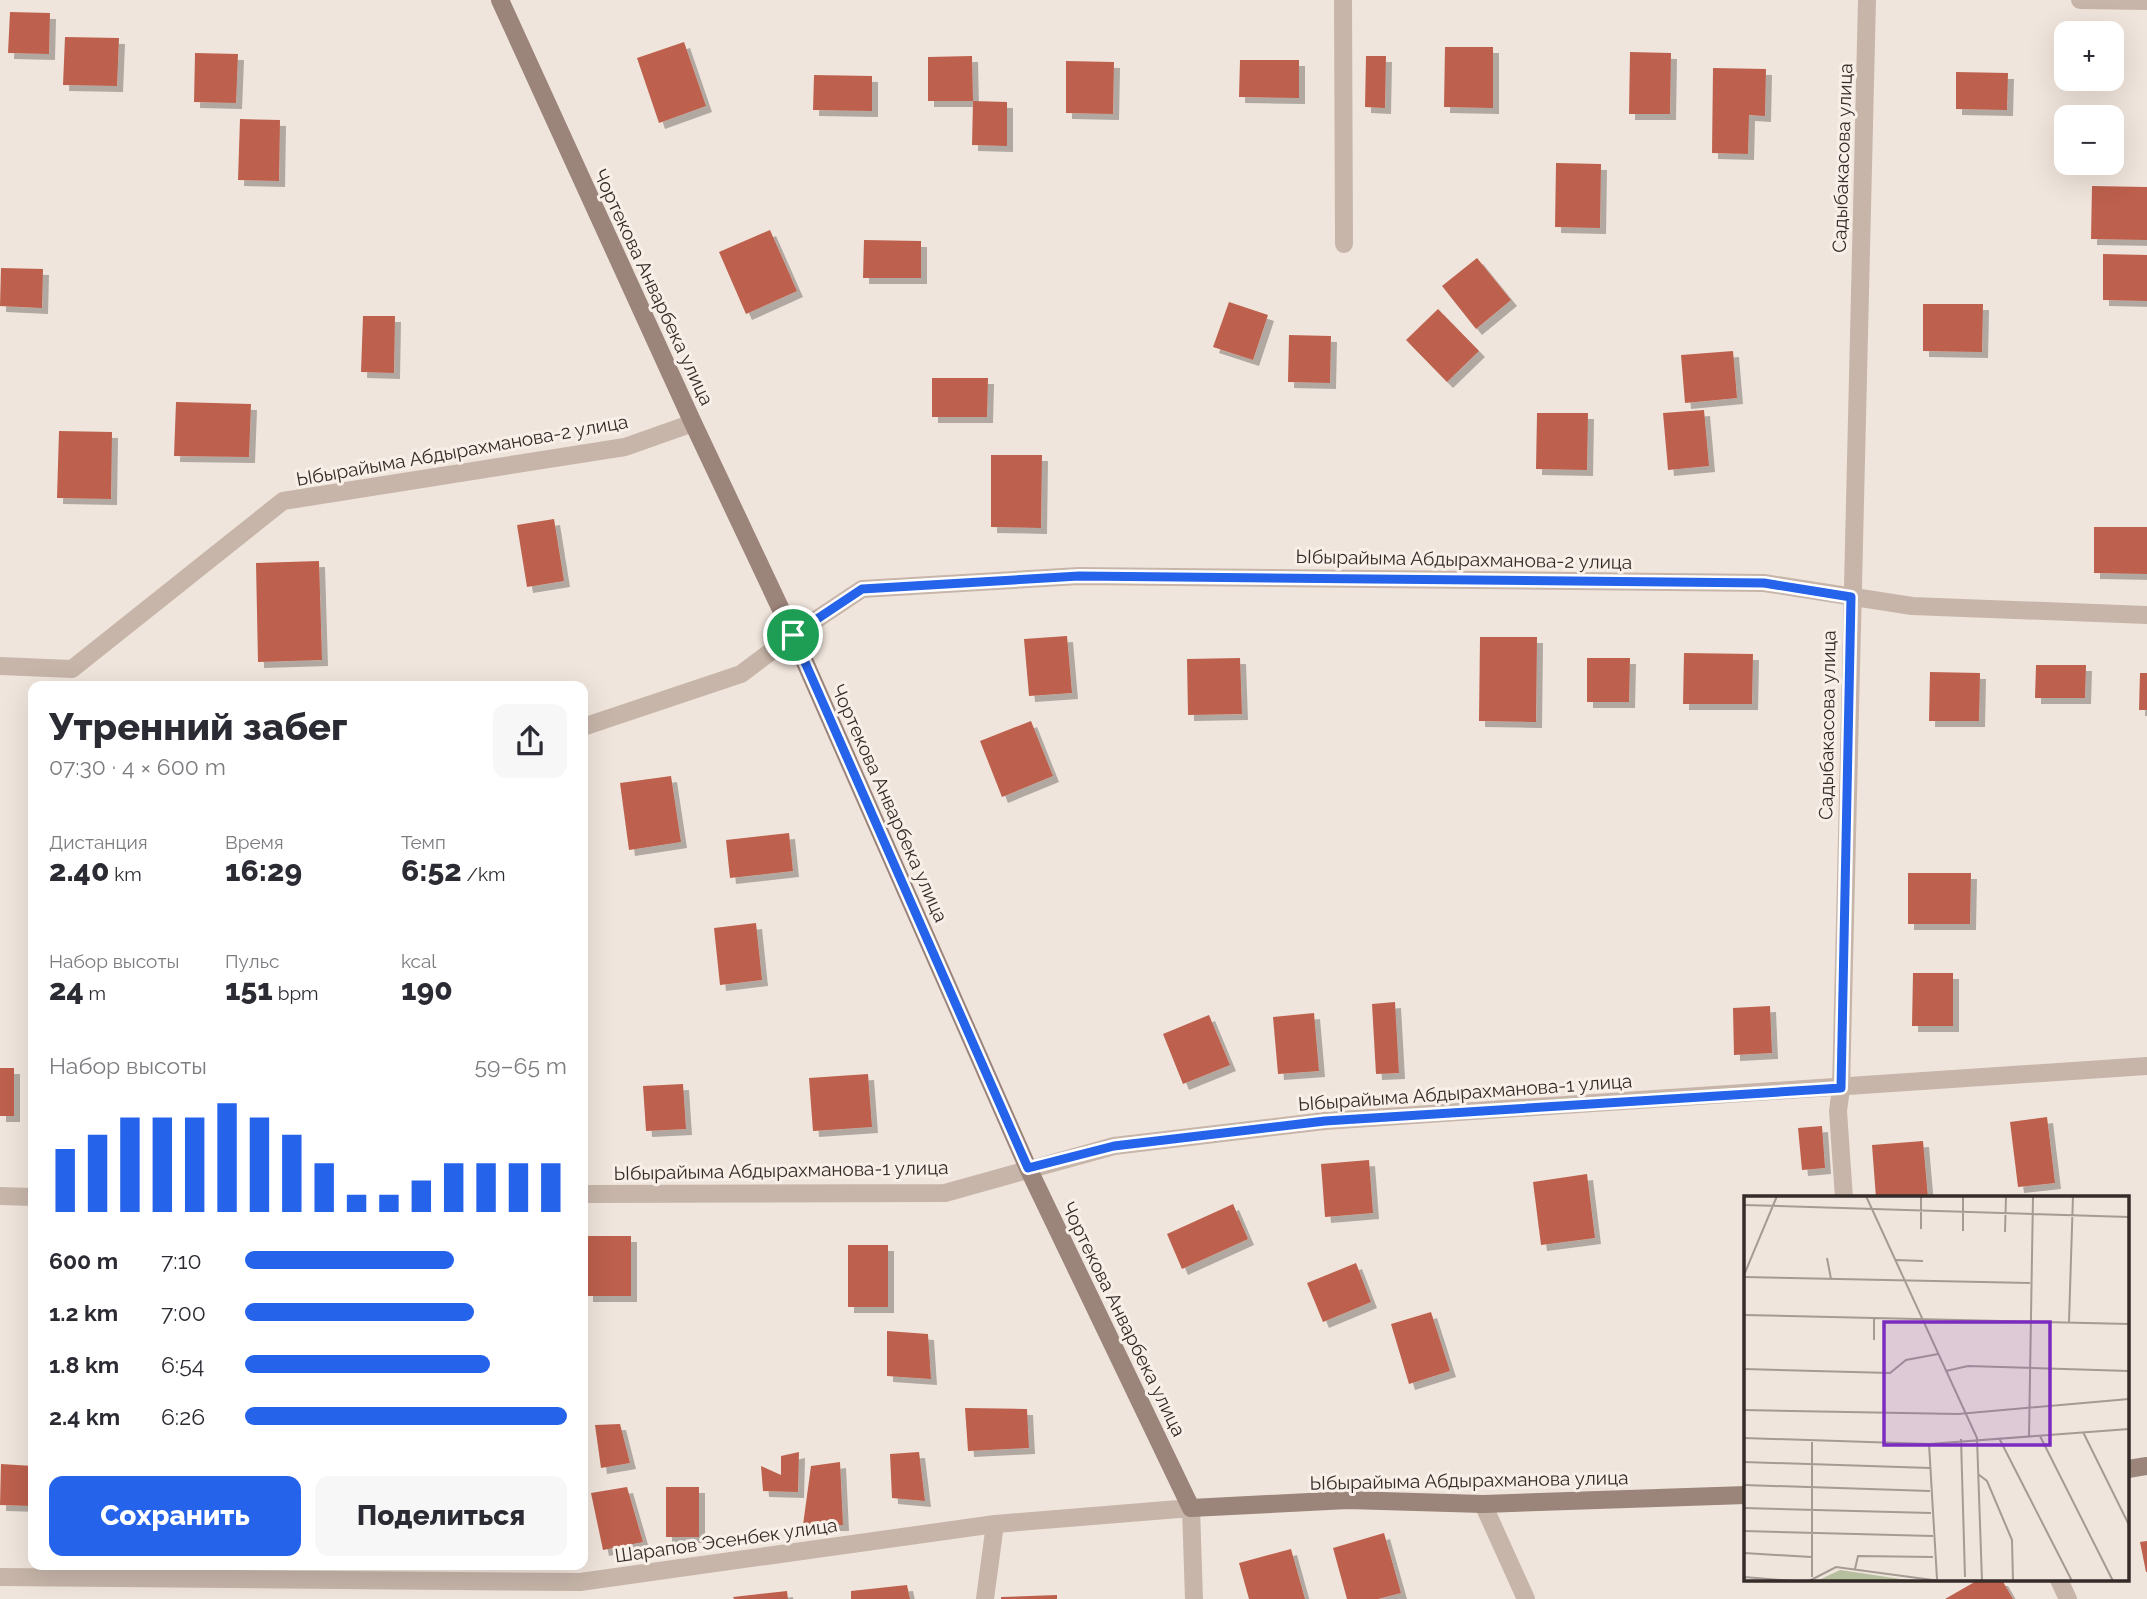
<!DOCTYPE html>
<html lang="ru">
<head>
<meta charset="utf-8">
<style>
  body { margin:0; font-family:Raleway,sans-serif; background:#f7f7f7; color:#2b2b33; height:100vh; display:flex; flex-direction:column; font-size:26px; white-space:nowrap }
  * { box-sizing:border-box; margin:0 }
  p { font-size:23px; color:#7c7c81 }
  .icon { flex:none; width:38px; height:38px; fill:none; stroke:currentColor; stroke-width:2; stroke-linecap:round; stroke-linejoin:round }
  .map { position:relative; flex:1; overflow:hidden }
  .sheet { position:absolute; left:28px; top:681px; width:560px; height:889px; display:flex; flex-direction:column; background:#fff; border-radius:14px; box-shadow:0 7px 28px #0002 }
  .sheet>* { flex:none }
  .fabs { position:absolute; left:2054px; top:21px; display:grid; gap:14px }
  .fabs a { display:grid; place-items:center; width:70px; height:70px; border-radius:14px; background:#fff; box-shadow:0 7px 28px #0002; font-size:35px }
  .pin { position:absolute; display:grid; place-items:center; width:60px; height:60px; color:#fff; margin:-30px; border:4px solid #fff; border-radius:50%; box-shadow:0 2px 7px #0007 }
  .round { display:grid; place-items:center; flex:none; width:74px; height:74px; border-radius:14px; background:#f7f7f7 }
  .headline { display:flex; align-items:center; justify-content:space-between; height:119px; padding:0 21px }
  h1 { font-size:38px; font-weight:800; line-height:52px }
  .metrics { display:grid; grid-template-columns:repeat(3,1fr); gap:10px; height:119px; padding:7px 21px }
  .metrics div { display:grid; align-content:center }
  .metrics b { font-size:30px; font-weight:800 }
  .metrics small { font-size:19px; font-weight:400 }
  .metrics p { font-size:19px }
  .chart { height:196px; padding:14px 21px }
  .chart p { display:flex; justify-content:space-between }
  .chart svg { width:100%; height:126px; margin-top:7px; stroke:#2563eb; stroke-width:6 }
  .action { display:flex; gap:14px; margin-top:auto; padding:14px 21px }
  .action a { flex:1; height:80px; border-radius:14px; background:#2563eb; color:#fff; font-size:28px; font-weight:800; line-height:80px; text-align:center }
  .action a+a { background:#f7f7f7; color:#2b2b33 }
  ul { padding:0 21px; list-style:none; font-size:23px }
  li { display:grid; grid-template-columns:112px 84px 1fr; align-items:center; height:52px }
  li i { height:18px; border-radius:9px; background:#2563eb }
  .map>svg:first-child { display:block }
  .building { fill:#bd614d; filter:url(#shadow) }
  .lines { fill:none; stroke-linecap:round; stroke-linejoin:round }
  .lane { stroke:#c7b5a9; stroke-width:18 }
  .street { stroke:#c7b5a9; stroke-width:18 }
  .secondary { stroke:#9b847a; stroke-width:18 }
  .route-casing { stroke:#fff; stroke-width:14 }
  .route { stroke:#2563eb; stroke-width:9 }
  .labels { text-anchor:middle; stroke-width:6; stroke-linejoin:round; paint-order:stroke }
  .street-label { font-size:19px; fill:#352b28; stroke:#f8f0e8 }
  .inset-road { fill:none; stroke:#a59b94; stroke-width:2 }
  .view { fill:#7b2cbf; fill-opacity:0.15; stroke:#7b2cbf; stroke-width:3.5 }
  .inset-edge { fill:none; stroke:#352b28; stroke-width:3.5 }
</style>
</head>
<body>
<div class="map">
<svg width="2147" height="1599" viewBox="0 0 2147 1599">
  <defs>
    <filter id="shadow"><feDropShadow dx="6" dy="6" stdDeviation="0" flood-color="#0004"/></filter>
  </defs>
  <rect width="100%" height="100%" fill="#f0e5dc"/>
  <!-- building -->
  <g class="building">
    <polygon points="10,12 50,13 49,54 8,53"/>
    <polygon points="65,37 119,38 117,86 63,85"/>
    <polygon points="684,42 706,106 659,123 637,58"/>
    <polygon points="1445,47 1493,47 1493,108 1444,107"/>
    <polygon points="1630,52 1671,53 1670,114 1629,114"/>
    <polygon points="195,53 238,54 236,103 194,102"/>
    <polygon points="972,56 973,101 928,101 928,57"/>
    <polygon points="1366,56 1386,56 1385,108 1365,107"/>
    <polygon points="1240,60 1299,60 1299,98 1239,97"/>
    <polygon points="1066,61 1114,62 1113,114 1066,113"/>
    <polygon points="1713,68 1766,69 1765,116 1749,115 1748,154 1712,153"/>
    <polygon points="1956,72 2008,73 2007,110 1956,109"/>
    <polygon points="814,75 872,76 872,111 813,110"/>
    <polygon points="973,101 1007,102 1007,146 972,145"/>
    <polygon points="240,119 280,120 279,181 238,180"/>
    <polygon points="1556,163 1601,164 1600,228 1555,227"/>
    <polygon points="2092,186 2147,187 2147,240 2091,239"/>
    <polygon points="770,230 797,291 746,314 719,252"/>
    <polygon points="864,240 921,241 921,278 863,278"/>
    <polygon points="2103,254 2147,255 2147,301 2103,300"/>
    <polygon points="1477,258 1511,300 1476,329 1442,286"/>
    <polygon points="1,268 43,269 42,308 0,306"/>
    <polygon points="1229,302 1268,315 1253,360 1213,347"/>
    <polygon points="1923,304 1983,304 1982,352 1923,351"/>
    <polygon points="1438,309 1479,351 1447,382 1406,340"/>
    <polygon points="363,316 395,316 394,373 361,372"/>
    <polygon points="1289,335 1331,336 1330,383 1288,382"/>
    <polygon points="1733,351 1737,398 1685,403 1681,355"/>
    <polygon points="932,378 988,378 987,417 932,417"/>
    <polygon points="176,402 251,404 249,457 174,456"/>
    <polygon points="1704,410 1709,466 1668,470 1663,413"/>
    <polygon points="1537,413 1588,413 1587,470 1536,469"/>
    <polygon points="59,431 112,432 111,499 57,498"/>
    <polygon points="991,455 1042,455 1041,528 991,527"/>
    <polygon points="554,519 564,581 527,587 517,525"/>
    <polygon points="2094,527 2147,527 2147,574 2094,573"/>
    <polygon points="319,561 322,660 258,662 256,563"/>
    <polygon points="1067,636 1072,693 1029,696 1024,639"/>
    <polygon points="1480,637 1537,637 1536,722 1479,721"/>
    <polygon points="1684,653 1753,654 1752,704 1683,704"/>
    <polygon points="1240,658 1242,714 1188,715 1187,659"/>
    <polygon points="1587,658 1630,658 1629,702 1587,702"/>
    <polygon points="2036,665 2086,665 2085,698 2035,698"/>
    <polygon points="1930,672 1980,673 1979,721 1929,721"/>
    <polygon points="2140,673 2147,673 2147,710 2139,710"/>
    <polygon points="1031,721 1053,776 1002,797 980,741"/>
    <polygon points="671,776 681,842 629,850 620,783"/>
    <polygon points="789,833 793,871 730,878 726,840"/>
    <polygon points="1908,873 1971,873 1970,924 1908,924"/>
    <polygon points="756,923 762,980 720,985 714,928"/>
    <polygon points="1913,973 1953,973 1953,1026 1912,1026"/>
    <polygon points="1395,1002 1399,1073 1376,1074 1372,1004"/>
    <polygon points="1770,1006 1772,1053 1734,1055 1733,1008"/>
    <polygon points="1314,1013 1319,1071 1278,1074 1273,1017"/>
    <polygon points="1209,1015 1230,1065 1183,1084 1163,1034"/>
    <rect x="0" y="1068" width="14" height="48"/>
    <polygon points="868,1074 872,1127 813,1131 809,1078"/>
    <polygon points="683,1084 686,1129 646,1131 643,1086"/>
    <polygon points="2047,1117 2055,1183 2018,1187 2010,1122"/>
    <polygon points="1822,1126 1825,1168 1802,1170 1798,1128"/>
    <polygon points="1923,1141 1928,1198 1876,1198 1872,1145"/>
    <polygon points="1369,1160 1373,1213 1325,1217 1321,1164"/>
    <polygon points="1587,1174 1595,1238 1541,1245 1533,1182"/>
    <polygon points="1233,1204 1248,1239 1182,1269 1167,1234"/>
    <rect x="587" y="1236" width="44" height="60"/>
    <rect x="848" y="1245" width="40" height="62"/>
    <polygon points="1356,1263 1371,1302 1323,1322 1307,1283"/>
    <polygon points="1431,1312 1450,1371 1409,1384 1391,1324"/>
    <polygon points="887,1331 928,1334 931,1379 887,1376"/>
    <polygon points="965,1408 1027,1409 1029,1448 968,1451"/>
    <polygon points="620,1424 630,1463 601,1468 595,1425"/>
    <polygon points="799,1452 798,1492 763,1491 761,1466 781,1475 781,1456"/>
    <polygon points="919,1452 925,1501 892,1498 890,1454"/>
    <polygon points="840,1462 843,1525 803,1525 811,1466"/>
    <polygon points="1,1464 33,1466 33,1506 0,1505"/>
    <polygon points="627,1487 643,1542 603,1550 591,1493"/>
    <rect x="666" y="1487" width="33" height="50"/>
    <polygon points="1384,1533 1401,1593 1378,1599 1347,1599 1333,1548"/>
    <polygon points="2147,1541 2147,1572 2146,1572 2140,1542"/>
    <polygon points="1291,1549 1305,1599 1249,1599 1239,1563"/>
    <polygon points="1978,1580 2002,1580 2013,1599 1945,1599"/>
    <polygon points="907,1585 910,1599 851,1599 851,1591"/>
    <polygon points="787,1591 788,1599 734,1599 733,1597"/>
    <polygon points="1057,1595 1057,1599 1001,1599 1001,1597"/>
  </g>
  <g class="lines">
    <!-- lane -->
    <polyline class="lane" points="583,727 741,674 793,635"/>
    <!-- street -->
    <g class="street">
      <polyline points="1343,0 1344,244"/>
      <polyline points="2080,0 2147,1"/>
      <polyline points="793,635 862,589 1079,576 1764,583 1912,606 2147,615"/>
      <polyline points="0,666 72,669 283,501 625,447 693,423"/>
      <polyline points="583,1194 945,1193 1114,1146 1325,1121 2147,1066"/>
      <polyline points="0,1196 33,1197"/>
      <polyline points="1844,1198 1838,1111 1841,1088 1867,0"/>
      <polyline points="1483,1504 1526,1599"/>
      <polyline points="0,1577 580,1582 995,1524 1191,1508 1194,1599"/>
      <polyline points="2059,1580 2068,1599"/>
      <polyline points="985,1599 995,1524"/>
    </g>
    <!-- secondary -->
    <g class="secondary">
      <polyline points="500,0 693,423 793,635 1028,1168 1191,1508 1348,1500 1483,1504 1746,1495"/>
      <polyline points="2128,1469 2147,1466"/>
    </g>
  </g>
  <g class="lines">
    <defs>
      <polygon id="route" points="1079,576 1764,583 1851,597 1841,1088 1325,1121 1114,1146 1028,1168 793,635 862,589"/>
    </defs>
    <!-- route casing -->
    <use href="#route" class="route-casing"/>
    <!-- route -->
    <use href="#route" class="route"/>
  </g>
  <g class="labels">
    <!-- street labels -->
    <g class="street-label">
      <text transform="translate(1842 158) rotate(-88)" y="7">Садыбакасова улица</text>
      <text transform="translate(654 287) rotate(65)" y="7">Чортекова Анварбека улица</text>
      <text transform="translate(462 450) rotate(-10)" y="7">Ыбырайыма Абдырахманова-2 улица</text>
      <text transform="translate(1464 559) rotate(1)" y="7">Ыбырайыма Абдырахманова-2 улица</text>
      <text transform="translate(1827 725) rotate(-89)" y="7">Садыбакасова улица</text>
      <text transform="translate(890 803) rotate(66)" y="7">Чортекова Анварбека улица</text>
      <text transform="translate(1465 1092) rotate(-4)" y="7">Ыбырайыма Абдырахманова-1 улица</text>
      <text transform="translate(781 1170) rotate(-1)" y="7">Ыбырайыма Абдырахманова-1 улица</text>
      <text transform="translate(1124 1319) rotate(64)" y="7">Чортекова Анварбека улица</text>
      <text transform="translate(1469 1480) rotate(-1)" y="7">Ыбырайыма Абдырахманова улица</text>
      <text transform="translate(726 1540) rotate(-8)" y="7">Шарапов Эсенбек улица</text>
    </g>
  </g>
  <!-- overview -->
  <g transform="translate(1744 1196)">
    <rect width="385" height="385" fill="#f0e5dc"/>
    <path d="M96,374l74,11h-97z" fill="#b5be9d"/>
    <path class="inset-road" d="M122,0l111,242 5,143M177,0v33M0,9l385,12M219,35v-35M261,36l1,-36M83,62l4,21M152,64l27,1M0,79l33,-79M0,81l286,6M0,119l385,9M325,126l4,-126M130,144v-22M0,173l146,4 16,-13 32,-6M202,175l22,-5 161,5M0,214l214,4 171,-15M339,236l46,93M296,240l73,145M285,241l4,-241M0,242l185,6 200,-15M255,242l73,143M217,243l4,138M185,248l8,135M0,266l186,6M234,278l9,7 25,59 1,41M0,289l186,6M0,312l187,5M0,335l189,5M0,357l67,4M111,373l3,-13 75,1M0,381l49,4M68,381v-135M65,385l27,-14 104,14"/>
    <path class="view" d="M140,126h166v123h-166z"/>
    <rect width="385" height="385" class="inset-edge"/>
  </g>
</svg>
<div class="fabs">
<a>+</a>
<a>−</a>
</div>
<div class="pin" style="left:793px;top:635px;background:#1e9e55"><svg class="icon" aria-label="arrive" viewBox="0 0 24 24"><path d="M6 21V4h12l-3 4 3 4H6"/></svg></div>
<section class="sheet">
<div class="headline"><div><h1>Утренний забег</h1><p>07:30 · 4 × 600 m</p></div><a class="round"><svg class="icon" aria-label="share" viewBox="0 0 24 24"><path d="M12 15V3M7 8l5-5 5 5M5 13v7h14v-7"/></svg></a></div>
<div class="metrics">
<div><p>Дистанция</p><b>2.40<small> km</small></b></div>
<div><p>Время</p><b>16:29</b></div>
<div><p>Темп</p><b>6:52<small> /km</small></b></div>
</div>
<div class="metrics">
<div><p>Набор высоты</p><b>24<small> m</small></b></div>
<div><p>Пульс</p><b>151<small> bpm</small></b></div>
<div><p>kcal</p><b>190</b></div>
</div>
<div class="chart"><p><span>Набор высоты</span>59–65 m</p>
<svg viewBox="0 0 160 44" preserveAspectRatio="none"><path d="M5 44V22M15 44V17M25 44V11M35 44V11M45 44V11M55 44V6M65 44V11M75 44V17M85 44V27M95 44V38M105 44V38M115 44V33M125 44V27M135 44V27M145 44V27M155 44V27"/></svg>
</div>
<ul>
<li><b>600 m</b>7:10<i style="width:65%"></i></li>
<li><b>1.2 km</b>7:00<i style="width:71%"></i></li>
<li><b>1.8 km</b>6:54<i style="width:76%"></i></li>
<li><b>2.4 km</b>6:26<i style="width:100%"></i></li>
</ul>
<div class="action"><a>Сохранить</a><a>Поделиться</a></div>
</section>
</div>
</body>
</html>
